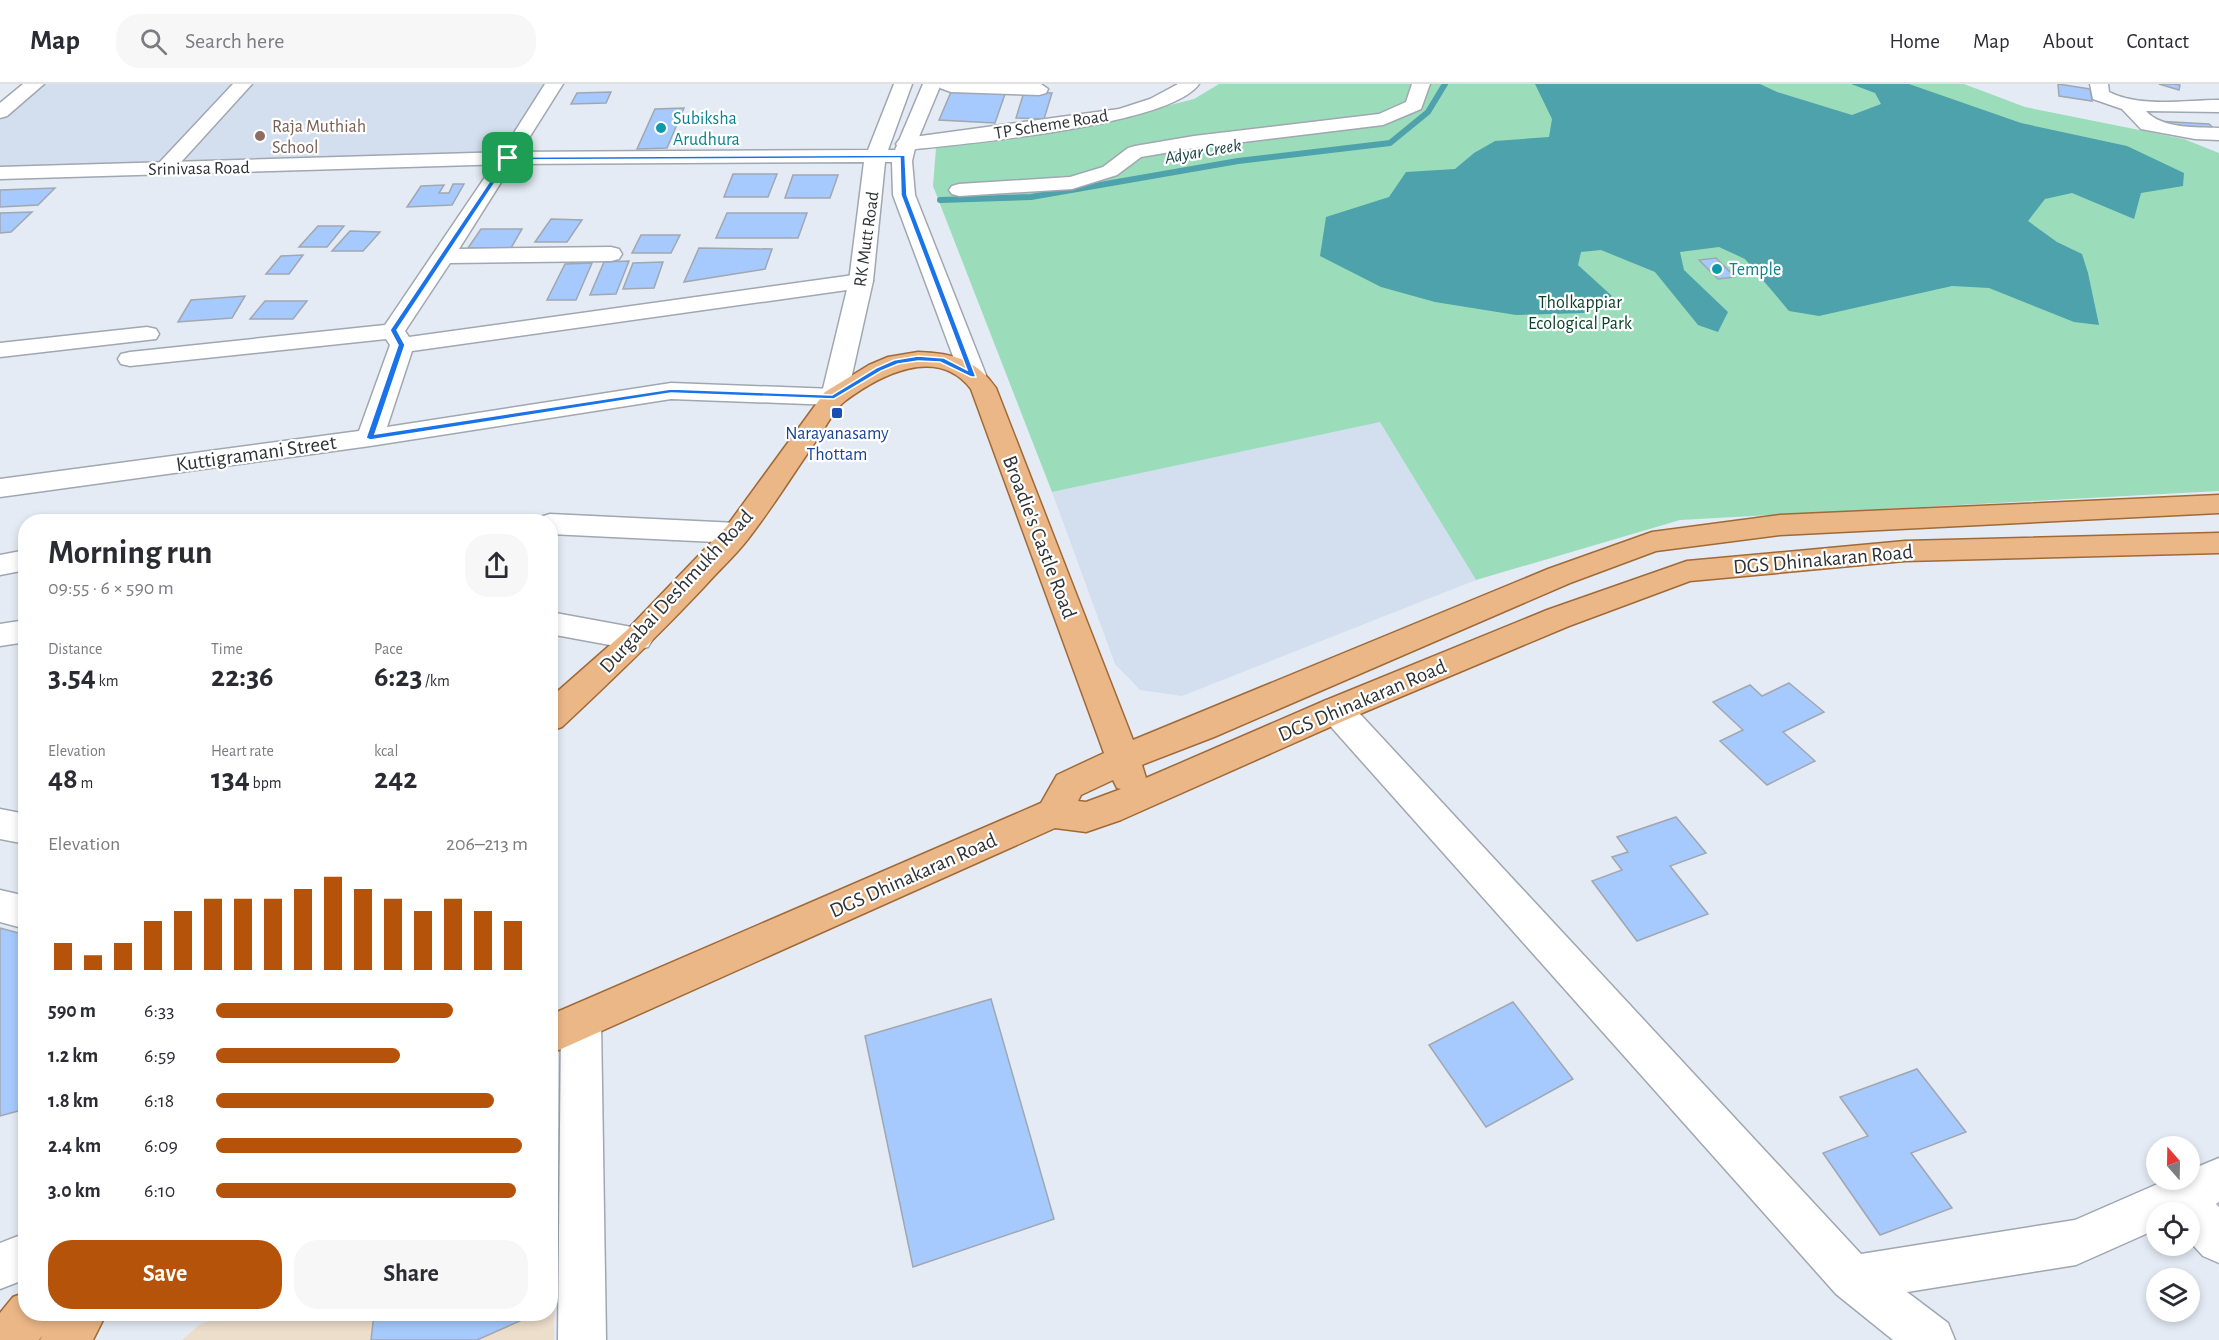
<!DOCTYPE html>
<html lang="en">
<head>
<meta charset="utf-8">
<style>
  body { margin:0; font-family:"Alegreya Sans",sans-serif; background:#f7f7f7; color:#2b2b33; height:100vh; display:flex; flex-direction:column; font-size:22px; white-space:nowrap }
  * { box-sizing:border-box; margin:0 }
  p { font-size:20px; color:#7c7c81 }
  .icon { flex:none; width:33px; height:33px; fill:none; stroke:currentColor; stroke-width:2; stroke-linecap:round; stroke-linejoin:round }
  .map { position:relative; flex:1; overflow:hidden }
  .details { position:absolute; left:18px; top:430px; width:540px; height:807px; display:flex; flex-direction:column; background:#fff; border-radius:24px; box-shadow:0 3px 9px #0003 }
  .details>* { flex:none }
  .needle { width:39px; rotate:340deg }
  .controls { position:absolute; left:2146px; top:1052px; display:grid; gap:12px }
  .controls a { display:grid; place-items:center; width:54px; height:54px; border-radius:50%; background:#fff; box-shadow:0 3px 9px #0003; font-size:30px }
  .pin { position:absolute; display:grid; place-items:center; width:51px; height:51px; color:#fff; margin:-26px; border-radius:12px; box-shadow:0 3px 9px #0006 }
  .round { display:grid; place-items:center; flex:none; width:63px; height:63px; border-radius:24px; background:#f7f7f7 }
  .head { display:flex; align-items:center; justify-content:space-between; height:102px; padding:0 30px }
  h1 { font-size:33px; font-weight:700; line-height:45px }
  .metrics { display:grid; grid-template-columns:repeat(3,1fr); gap:9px; height:102px; padding:6px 30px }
  .metrics div { display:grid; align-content:center }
  .metrics b { font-size:30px; font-weight:700 }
  .metrics small { font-size:16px; font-weight:400 }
  .metrics p { font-size:16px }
  .chart { height:168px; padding:12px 30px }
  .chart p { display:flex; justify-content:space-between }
  .chart svg { width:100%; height:108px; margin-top:6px; stroke:#b45309; stroke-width:6 }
  .action { display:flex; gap:12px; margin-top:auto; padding:12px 30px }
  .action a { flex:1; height:69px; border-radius:24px; background:#b45309; color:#fff; font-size:24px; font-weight:700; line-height:69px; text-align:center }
  .action a+a { background:#f7f7f7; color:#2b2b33 }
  ul { padding:0 30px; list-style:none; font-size:20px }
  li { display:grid; grid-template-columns:96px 72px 1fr; align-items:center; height:45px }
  li i { height:15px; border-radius:8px; background:#b45309 }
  header { display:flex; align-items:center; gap:36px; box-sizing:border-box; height:84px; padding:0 30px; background:#fff; border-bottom:2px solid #e1e1e2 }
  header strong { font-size:28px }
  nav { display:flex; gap:33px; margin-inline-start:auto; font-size:21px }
  .search { width:420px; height:54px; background:#f7f7f7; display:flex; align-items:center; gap:15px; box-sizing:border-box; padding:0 21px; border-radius:24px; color:#7c7c81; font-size:22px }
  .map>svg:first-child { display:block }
  .commercial { fill:#eddecb }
  .built { fill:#d3dfef }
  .green { fill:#9bddbb }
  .water { fill:#4da2ab }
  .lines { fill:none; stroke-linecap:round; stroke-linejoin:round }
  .stream { stroke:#4da2ab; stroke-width:6 }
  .building { fill:#a6cafd; stroke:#a1a7b1; stroke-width:1.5 }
  .street-casing { stroke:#a0a7b1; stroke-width:3 }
  .secondary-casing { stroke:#a0a7b1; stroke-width:3 }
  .primary-casing { stroke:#a06936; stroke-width:3 }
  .street { fill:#fff; fill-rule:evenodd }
  .secondary { fill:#fff; fill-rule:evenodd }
  .primary { fill:#ebb787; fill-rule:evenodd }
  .route { fill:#1a73e8; stroke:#fff; stroke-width:1.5; fill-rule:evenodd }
  .culture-dot { fill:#0f9aa8; stroke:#fff; stroke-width:2 }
  .education-dot { fill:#8d6e63; stroke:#fff; stroke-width:2 }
  .transit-dot { fill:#1a4fb4; stroke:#fff; stroke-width:2 }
  .labels { text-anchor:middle; stroke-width:4.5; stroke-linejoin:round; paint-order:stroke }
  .far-culture-label { font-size:18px; fill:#0d838f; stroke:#fff; text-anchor:start }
  .far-street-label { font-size:18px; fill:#2f3235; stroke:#fff }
  .far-education-label { font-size:18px; fill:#785e54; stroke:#fff; text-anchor:start }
  .far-water-label { font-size:18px; font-style:italic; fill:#1a4246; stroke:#fff }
  .far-park-label { font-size:18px; fill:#0a412b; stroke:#fff }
  .far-transit-label { font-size:18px; fill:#164399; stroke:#fff }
  .street-label { font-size:21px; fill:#2f3235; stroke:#fff }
</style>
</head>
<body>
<header>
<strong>Map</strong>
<div class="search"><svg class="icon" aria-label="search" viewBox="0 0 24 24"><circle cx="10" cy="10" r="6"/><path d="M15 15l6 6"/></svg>Search here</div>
<nav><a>Home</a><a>Map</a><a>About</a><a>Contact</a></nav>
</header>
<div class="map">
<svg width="2219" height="1256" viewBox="0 0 2219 1256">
  <rect width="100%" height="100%" fill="#e4ebf5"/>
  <!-- commercial -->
  <polygon class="commercial" points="556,1092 554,1256 182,1256 199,1241 227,1230 550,1230 550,1094"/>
  <!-- built -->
  <g class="built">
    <polygon points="42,0 550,0 511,67 0,83 0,37"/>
    <polygon points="1380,337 1476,496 1182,612 1140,606 1115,580 1052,408"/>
  </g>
  <!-- green -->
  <polygon class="green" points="1219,0 1964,0 2025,23 2184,55 2219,69 2219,407 1680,436 1476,496 1380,338 1052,408 933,102 936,64 1091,41 1194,15"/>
  <!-- water -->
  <polygon class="water" points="1535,0 1760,0 1777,8 1852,31 1881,20 1875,9 1851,0 1909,0 2021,39 2127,62 2184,89 2183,102 2141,109 2134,135 2072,109 2045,115 2028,137 2057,158 2082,170 2088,189 2099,241 2074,238 1989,204 1952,202 1819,232 1789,227 1745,175 1719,163 1680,168 1684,186 1728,228 1718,248 1698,241 1655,188 1601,166 1581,168 1578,181 1612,212 1584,229 1516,231 1435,218 1381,203 1320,172 1326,133 1389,113 1406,88 1455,85 1474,69 1495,57 1549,53 1552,35"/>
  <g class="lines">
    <!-- stream -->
    <polyline class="stream" points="940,116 1031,113 1238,77 1390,59 1428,28 1445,0"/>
  </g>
  <!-- building -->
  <g class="building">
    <polygon points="2058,0 2090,5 2092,17 2059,12"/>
    <polygon points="2159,0 2174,0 2180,1 2179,6"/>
    <polygon points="611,8 606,19 571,20 577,9"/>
    <polygon points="951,8 1005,10 995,39 939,36"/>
    <polygon points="1024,8 1052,9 1044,35 1016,34"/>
    <polygon points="684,24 667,64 637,65 655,25"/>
    <polygon points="2155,37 2209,40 2217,47 2161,42"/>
    <polygon points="733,90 777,90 768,113 724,113"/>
    <polygon points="793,91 838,91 830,114 785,114"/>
    <polygon points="453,100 464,100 452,121 407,123 421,102 444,101 439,109 449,109"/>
    <polygon points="55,104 38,121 0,123 0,106"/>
    <polygon points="32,128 11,148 0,149 0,129"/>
    <polygon points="727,129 807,129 798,154 716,154"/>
    <polygon points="551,135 582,136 567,158 535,158"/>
    <polygon points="318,142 344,142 327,163 299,163"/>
    <polygon points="481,145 522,145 511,164 468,164"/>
    <polygon points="350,147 380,148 363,167 332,167"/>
    <polygon points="641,151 680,151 671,169 632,169"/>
    <polygon points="699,164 772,165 765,185 684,198"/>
    <polygon points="303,171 289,190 266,190 281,172"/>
    <polygon points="1716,174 1735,193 1718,195 1699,176"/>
    <polygon points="629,177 616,210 590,211 604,178"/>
    <polygon points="663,178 654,204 623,205 633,179"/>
    <polygon points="592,179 576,216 547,216 565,180"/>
    <polygon points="245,212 232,234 178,238 191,216"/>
    <polygon points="265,217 307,217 293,235 250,235"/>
    <polygon points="1789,599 1824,628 1783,648 1815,677 1767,701 1720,657 1743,646 1713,618 1750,601 1762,612"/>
    <polygon points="1676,733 1706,769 1670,782 1708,830 1637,857 1592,797 1622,786 1612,773 1628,768 1617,753"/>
    <polygon points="0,844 26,851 26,1018 18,1027 0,1032"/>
    <polygon points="991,915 1054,1135 913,1183 865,952"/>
    <polygon points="1513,918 1573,995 1486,1043 1429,961"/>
    <polygon points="1917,985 1966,1048 1911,1069 1952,1124 1880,1151 1823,1069 1868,1052 1840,1013"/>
    <polygon points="374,1230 522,1230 522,1236 477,1256 371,1256"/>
  </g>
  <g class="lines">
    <defs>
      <g id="street">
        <polygon points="23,0 44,0 7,32 0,34 0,19"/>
        <polygon points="233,0 252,0 172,88 158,88 155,84 158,80"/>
        <polygon points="545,0 563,0 459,165 611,163 619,165 622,170 619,175 611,177 450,179 405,247 409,253 861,190 869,192 873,197 869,202 861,204 412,267 387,343 671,299 834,305 843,308 847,313 843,318 834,321 671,315 370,362 0,413 0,395 359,347 390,261 386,255 130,282 121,280 118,275 121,270 130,268 385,241 498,74"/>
        <polygon points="938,0 1041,0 1048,5 1046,9 1039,11 951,8 940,4"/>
        <path d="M1178,0h21c-29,42 -238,60 -293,66l-7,-2 -3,-4 3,-4 7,-2 213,-29 31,-10z"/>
        <polygon points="1412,0 1430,0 1421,25 1383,41 1194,64 1141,73 1117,91 1072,105 959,112 952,110 949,106 952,102 959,100 1070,93 1103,83 1128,64 1135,62 1194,52 1379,30 1406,18"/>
        <path d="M2090,0h18l1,8c32,16 76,8 110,8v12l-73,-1c16,18 50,16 73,17v12l-24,-1 -54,-10 -19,-20 -29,-10z"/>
        <polygon points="147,243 156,245 159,250 156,255 0,273 0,259"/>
        <polygon points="550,430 737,439 747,442 751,449 747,456 737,459 550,450 550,438 537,438 540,433"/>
        <polygon points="26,466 26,486 0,491 0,471"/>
        <polygon points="550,528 637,544 648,547 653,555 648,563 637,566 550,550"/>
        <polygon points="26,536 26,558 0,562 0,540"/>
        <polygon points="1336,613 1348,617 1861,1170 2075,1136 2169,1095 2190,1095 2190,1086 2219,1074 2219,1118 2216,1120 2219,1123 2219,1179 2203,1172 2190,1158 2190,1128 2157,1128 2157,1145 2076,1181 1907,1208 1948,1239 1955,1256 1893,1256 1836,1210 1324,635 1320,626 1324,617"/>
        <polygon points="0,725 26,730 26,760 0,755"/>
        <polygon points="0,806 26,812 26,845 0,838"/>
        <polygon points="581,919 595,925 601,938 606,1256 558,1256 561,938 567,925"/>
      </g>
      <g id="secondary">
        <polygon points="894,0 912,0 888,66 895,66 923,0 941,0 916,60 912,77 915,111 986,291 982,296 973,299 964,296 960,291 893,111 892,78 885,78 873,197 847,313 843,318 834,321 825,318 821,313 849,197 864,78 508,80 0,95 0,83 508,68 868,66"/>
        <polygon points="26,1149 26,1195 0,1205 0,1159"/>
      </g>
      <g id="primary">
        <path d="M918,268c34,1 58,7 78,36l137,352 415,-171 104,-37 128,-17 439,-20v18l-439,22 -124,16 -86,32 -356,154 -70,27 -2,1 4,13 178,-77 223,-91 140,-49 218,-20 314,-8v20l-314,8 -215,20 -121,45 -221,93 -227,101 -35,12 -31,-4 -505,226v-39l491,-212 16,-28 47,-22 -133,-364c-34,-44 -91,-14 -126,12 -11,8 -19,26 -27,37 -23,33 -45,69 -70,101 -13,17 -29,31 -43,47 -46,49 -94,95 -143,141l-12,4v-33l76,-67 101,-105 98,-134 44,-27 19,-8zM1113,696l4,8 4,1 -35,13 -8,-1 3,-6z"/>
        <polygon points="26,1208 26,1230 53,1230 53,1232 54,1230 106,1230 93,1256 40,1256 42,1252 39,1256 0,1256 0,1229 13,1213"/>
      </g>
    </defs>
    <!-- street casing -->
    <use href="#street" class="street-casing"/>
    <!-- secondary casing -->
    <use href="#secondary" class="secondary-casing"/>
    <!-- primary casing -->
    <use href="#primary" class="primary-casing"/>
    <!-- street -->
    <use href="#street" class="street"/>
    <!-- secondary -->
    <use href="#secondary" class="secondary"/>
    <!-- primary -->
    <use href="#primary" class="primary"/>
  </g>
  <!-- route -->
  <path class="route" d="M905,71l2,40 69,182h-5l-31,-15 -22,-1 -20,3 -17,7 -47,28 -163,-6 -301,47 -4,-2 32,-93 -8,-15 116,-173zM900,74l1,37 66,175 -23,-12 -26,-2 -24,4 -18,8 -44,27 -161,-6 -296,45 30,-89 -8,-15 113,-170z"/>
  <!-- markers -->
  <g class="culture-dot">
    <circle cx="661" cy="44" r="6"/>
    <circle cx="1717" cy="185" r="6"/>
  </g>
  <circle class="education-dot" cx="260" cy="52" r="6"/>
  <rect class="transit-dot" x="831" y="323" width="12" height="12" rx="3"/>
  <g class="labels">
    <!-- far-culture labels -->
    <g class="far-culture-label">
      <text x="673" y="40">Subiksha<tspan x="673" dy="21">Arudhura</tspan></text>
      <text x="1729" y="191">Temple</text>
    </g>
    <!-- far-street labels -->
    <g class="far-street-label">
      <text transform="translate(1051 40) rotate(-9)" y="6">TP Scheme Road</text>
      <text transform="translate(199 84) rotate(-1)" y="6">Srinivasa Road</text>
      <text transform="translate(866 155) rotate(-82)" y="6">RK Mutt Road</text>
    </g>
    <!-- far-education labels -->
    <g class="far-education-label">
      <text x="272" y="48">Raja Muthiah<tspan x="272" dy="21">School</tspan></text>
    </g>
    <!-- far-water labels -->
    <g class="far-water-label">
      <text transform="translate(1203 67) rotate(-10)" y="6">Adyar Creek</text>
    </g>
    <!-- far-park labels -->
    <g class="far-park-label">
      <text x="1580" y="224">Tholkappiar<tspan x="1580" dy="21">Ecological Park</tspan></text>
    </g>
    <!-- far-transit labels -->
    <g class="far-transit-label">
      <text x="837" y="355">Narayanasamy<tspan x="837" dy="21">Thottam</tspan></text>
    </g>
    <!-- street labels -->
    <g class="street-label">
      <text transform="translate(256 369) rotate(-8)" y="7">Kuttigramani Street</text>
      <text transform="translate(1040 453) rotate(69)" y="7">Broadie's Castle Road</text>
      <text transform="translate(1823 475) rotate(-5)" y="7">DGS Dhinakaran Road</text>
      <text transform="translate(676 507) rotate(-47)" y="7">Durgabai Deshmukh Road</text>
      <text transform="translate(1362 616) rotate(-23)" y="7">DGS Dhinakaran Road</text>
      <text transform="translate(913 791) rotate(-24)" y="7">DGS Dhinakaran Road</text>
    </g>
  </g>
</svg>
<div class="controls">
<a><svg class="needle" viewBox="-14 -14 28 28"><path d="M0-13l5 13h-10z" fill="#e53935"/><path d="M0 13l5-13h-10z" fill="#7c7c81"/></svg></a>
<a><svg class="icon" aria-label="locate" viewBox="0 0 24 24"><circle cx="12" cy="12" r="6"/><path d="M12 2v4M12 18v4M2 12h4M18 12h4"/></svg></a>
<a><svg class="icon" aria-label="layers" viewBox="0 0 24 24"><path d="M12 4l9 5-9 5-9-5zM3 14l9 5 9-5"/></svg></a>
</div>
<div class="pin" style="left:508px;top:74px;background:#1e9e55"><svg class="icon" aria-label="arrive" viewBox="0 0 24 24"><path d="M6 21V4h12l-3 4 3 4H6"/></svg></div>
<section class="details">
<div class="head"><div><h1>Morning run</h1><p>09:55 · 6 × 590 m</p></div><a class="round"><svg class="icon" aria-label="share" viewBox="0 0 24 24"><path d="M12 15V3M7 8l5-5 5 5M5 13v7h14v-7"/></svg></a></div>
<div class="metrics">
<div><p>Distance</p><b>3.54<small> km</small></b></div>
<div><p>Time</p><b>22:36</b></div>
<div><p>Pace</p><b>6:23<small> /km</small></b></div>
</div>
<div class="metrics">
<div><p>Elevation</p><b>48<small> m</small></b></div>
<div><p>Heart rate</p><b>134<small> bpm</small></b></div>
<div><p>kcal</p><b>242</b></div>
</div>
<div class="chart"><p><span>Elevation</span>206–213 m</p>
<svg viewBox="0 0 160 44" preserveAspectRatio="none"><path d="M5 44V33M15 44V38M25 44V33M35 44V24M45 44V20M55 44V15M65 44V15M75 44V15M85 44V11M95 44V6M105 44V11M115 44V15M125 44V20M135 44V15M145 44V20M155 44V24"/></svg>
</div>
<ul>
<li><b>590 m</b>6:33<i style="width:76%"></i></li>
<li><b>1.2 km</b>6:59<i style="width:59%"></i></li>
<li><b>1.8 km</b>6:18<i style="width:89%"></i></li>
<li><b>2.4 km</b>6:09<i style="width:98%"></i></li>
<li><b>3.0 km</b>6:10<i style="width:96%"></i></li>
</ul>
<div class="action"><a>Save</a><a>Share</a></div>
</section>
</div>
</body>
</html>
